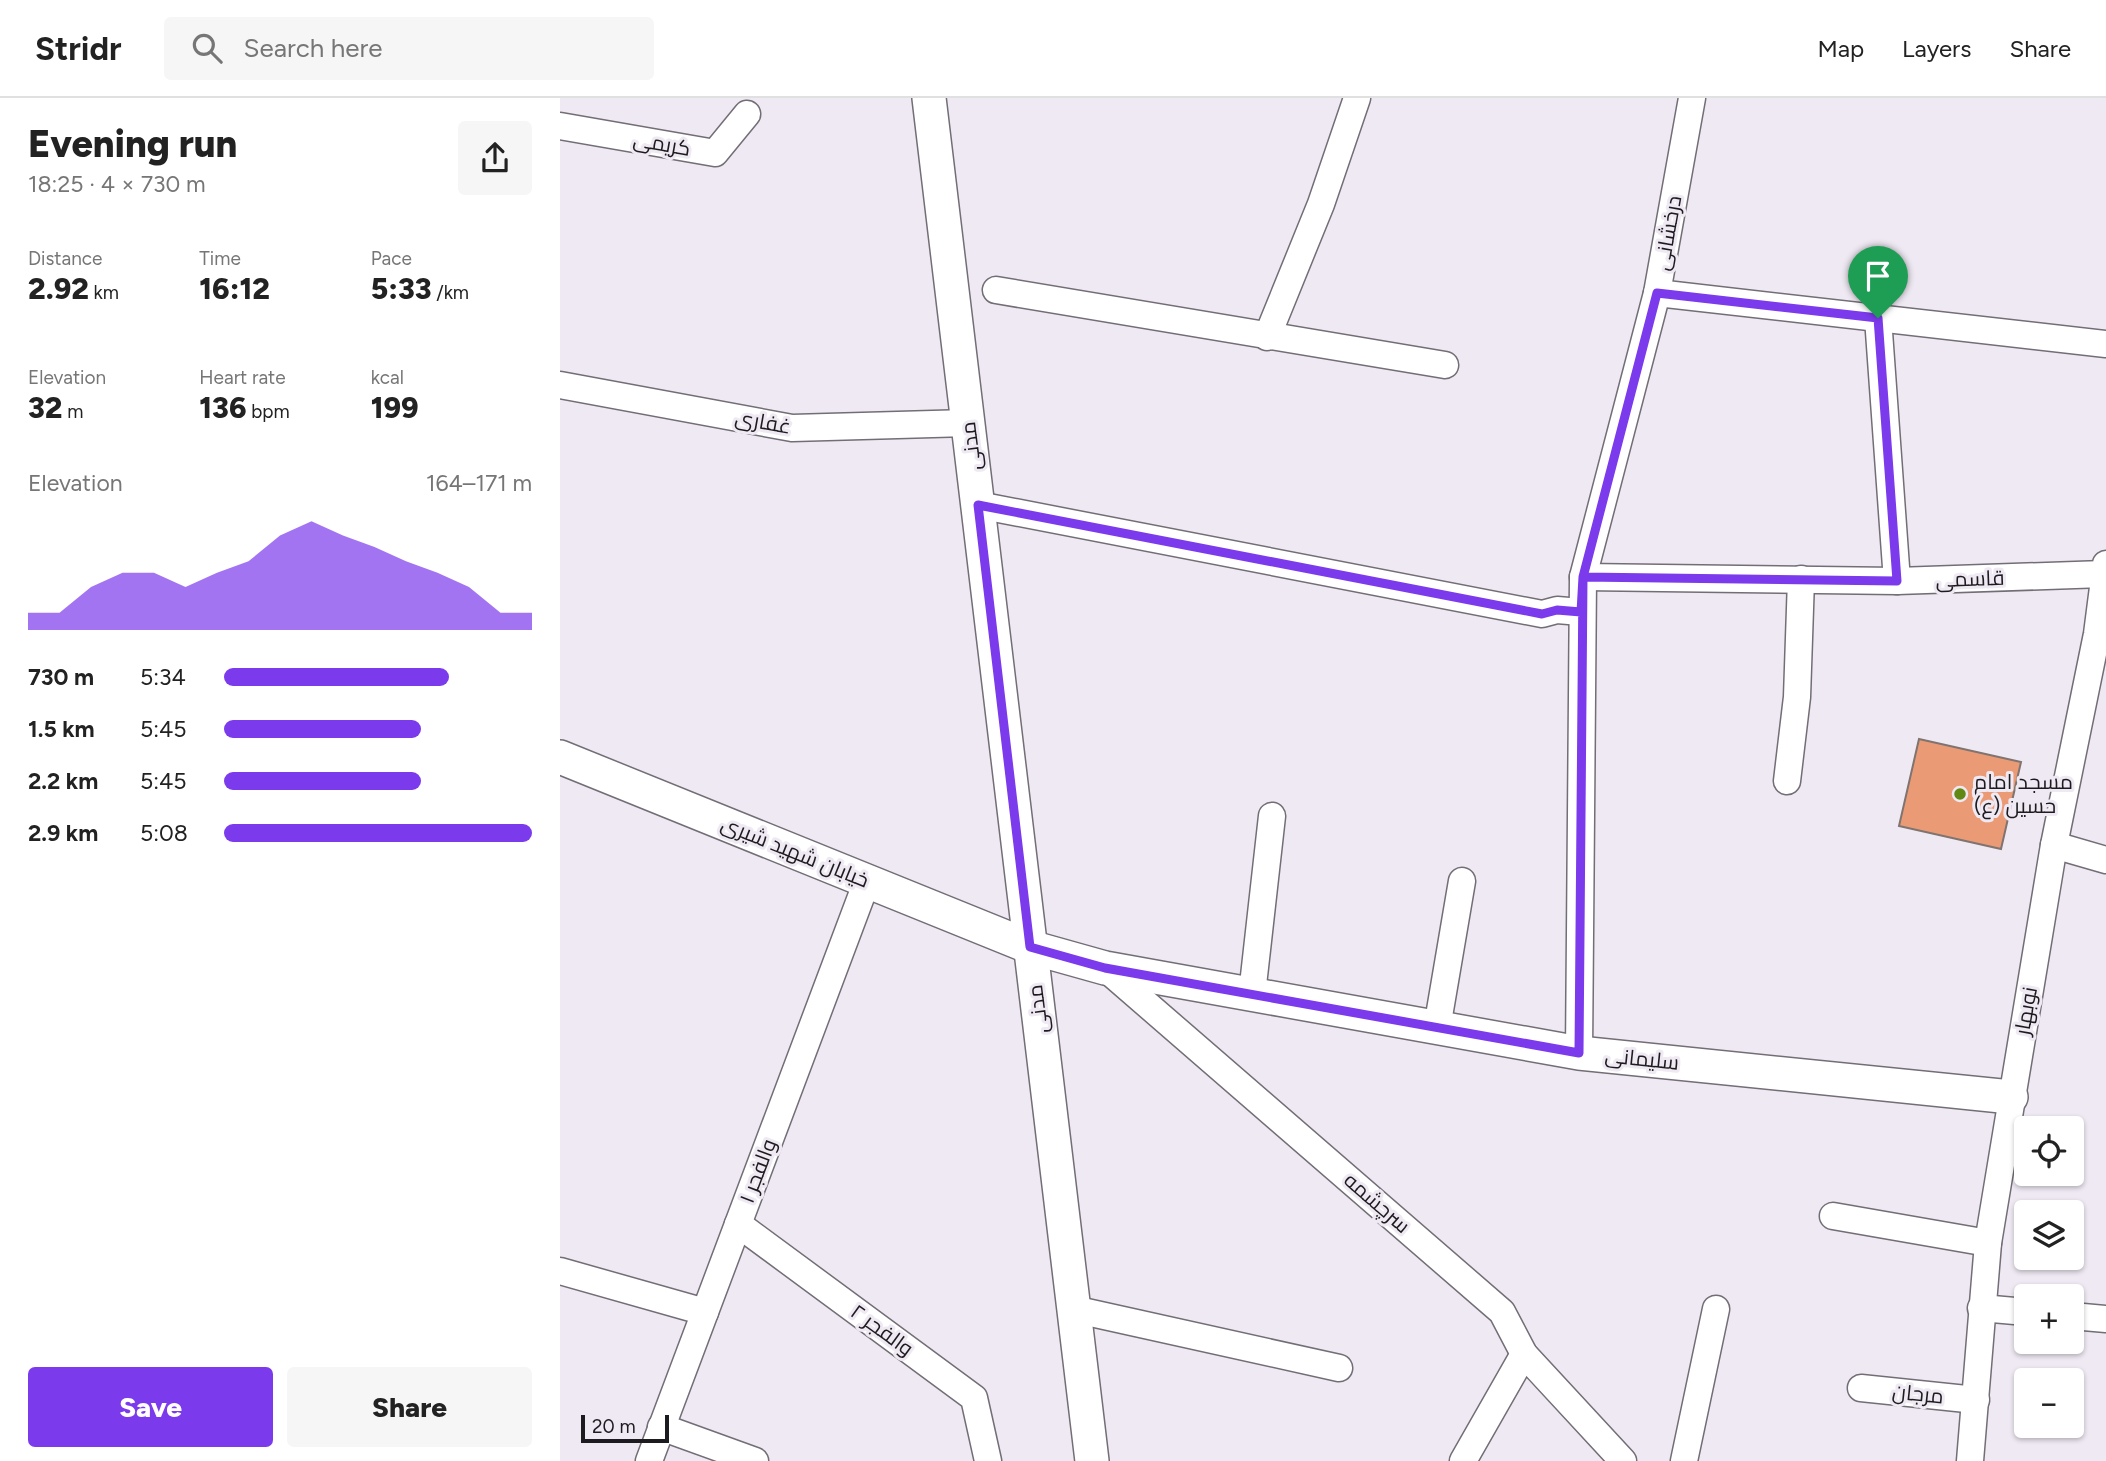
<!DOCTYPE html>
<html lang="en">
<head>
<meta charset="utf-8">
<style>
  body { margin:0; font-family:Figtree,Cairo,sans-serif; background:#f6f6f6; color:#222; height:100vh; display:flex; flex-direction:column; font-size:26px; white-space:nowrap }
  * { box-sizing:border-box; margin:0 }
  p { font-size:23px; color:#767676 }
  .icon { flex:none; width:38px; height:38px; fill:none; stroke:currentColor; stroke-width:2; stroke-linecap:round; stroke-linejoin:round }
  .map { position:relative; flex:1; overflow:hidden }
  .sheet { display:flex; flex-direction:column; background:#fff; width:560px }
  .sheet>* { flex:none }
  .controls { position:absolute; left:1454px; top:1018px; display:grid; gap:14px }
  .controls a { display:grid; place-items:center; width:70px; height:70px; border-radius:7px; background:#fff; box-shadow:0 2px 5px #0004; font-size:35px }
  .scale { position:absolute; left:21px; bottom:18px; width:88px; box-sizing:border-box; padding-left:7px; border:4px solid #1d1b1f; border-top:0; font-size:19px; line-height:24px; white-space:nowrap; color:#1d1b1f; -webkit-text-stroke:5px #efe9f3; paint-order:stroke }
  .pin { position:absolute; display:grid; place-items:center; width:60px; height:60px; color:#fff; margin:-72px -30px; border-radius:50% 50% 50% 0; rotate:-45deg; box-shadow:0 0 7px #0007 }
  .pin .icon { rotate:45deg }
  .round { display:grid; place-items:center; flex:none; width:74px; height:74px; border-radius:7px; background:#f6f6f6 }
  .overview { display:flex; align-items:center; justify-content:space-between; height:119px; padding:0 28px }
  h1 { font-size:38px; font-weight:800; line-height:52px }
  .metrics { display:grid; grid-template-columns:repeat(3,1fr); gap:10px; height:119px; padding:7px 28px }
  .metrics div { display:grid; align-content:center }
  .metrics b { font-size:30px; font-weight:800 }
  .metrics small { font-size:19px; font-weight:400 }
  .metrics p { font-size:19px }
  .chart { height:196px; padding:14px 28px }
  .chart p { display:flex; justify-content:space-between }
  .chart svg { width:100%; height:126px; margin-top:7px; fill:#7c3aed; opacity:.7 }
  .button { display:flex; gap:14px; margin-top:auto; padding:14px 28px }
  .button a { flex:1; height:80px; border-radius:7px; background:#7c3aed; color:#fff; font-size:28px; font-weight:800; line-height:80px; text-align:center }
  .button a+a { background:#f6f6f6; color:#222 }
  ul { padding:0 28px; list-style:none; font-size:23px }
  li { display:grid; grid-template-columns:112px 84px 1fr; align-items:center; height:52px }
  li i { height:18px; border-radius:9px; background:#7c3aed }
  header { display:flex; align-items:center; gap:42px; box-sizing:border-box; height:98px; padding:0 35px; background:#fff; border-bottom:2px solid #e0e0e0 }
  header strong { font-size:33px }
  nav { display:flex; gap:38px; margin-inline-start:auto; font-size:24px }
  .search { width:490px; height:63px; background:#f6f6f6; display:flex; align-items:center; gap:18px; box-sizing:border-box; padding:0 24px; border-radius:7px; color:#767676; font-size:26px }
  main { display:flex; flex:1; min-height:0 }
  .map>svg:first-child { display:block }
  .building { fill:#eb9a76; stroke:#7f746f; stroke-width:2 }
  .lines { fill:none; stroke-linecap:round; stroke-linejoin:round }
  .minor-casing { stroke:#736d76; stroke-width:29 }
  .tertiary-casing { stroke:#736d76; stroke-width:36 }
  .minor { stroke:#fff; stroke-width:26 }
  .tertiary { stroke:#fff; stroke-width:33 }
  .route-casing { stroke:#fff; stroke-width:14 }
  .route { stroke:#7c3aed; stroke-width:9 }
  .poi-dot { fill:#608812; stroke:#efe9f3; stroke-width:2.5 }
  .labels { text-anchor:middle; stroke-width:6; stroke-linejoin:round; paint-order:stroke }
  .street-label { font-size:21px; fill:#1d1b1f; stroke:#efe9f3 }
  .poi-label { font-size:21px; fill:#1d1b1f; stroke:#efe9f3; text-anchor:start }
</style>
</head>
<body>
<header>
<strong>Stridr</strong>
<div class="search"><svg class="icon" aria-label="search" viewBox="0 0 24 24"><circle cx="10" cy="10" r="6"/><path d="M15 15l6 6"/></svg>Search here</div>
<nav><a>Map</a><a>Layers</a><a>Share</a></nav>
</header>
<main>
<section class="sheet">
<div class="overview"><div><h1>Evening run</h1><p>18:25 · 4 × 730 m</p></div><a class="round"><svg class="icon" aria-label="share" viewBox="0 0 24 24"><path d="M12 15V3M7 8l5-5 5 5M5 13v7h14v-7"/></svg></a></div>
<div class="metrics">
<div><p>Distance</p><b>2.92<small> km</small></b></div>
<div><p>Time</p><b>16:12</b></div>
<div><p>Pace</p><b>5:33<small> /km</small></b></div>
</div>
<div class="metrics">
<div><p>Elevation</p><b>32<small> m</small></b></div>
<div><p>Heart rate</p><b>136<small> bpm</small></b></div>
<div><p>kcal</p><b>199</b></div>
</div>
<div class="chart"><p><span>Elevation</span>164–171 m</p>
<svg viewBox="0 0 160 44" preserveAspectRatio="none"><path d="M0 44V38L10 38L20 29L30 24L40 24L50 29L60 24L70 20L80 11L90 6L100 11L110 15L120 20L130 24L140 29L150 38L160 38V44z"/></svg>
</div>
<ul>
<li><b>730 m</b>5:34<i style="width:73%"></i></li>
<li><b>1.5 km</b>5:45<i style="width:64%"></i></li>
<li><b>2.2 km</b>5:45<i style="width:64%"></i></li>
<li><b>2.9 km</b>5:08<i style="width:100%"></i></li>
</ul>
<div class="button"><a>Save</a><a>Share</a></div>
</section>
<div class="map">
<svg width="1546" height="1363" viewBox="0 0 1546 1363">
  <rect width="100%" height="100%" fill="#efe9f3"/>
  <!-- building -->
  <polygon class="building" points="1359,641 1461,664 1441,751 1339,728"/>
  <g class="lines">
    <defs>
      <g id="minor">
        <polyline points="0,28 155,55 187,16"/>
        <polyline points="436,192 885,267"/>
        <polyline points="1097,195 1546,246"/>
        <polyline points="1318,220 1337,483"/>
        <polyline points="707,239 761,106 797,0"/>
        <polyline points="0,287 232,330 408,325"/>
        <polyline points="418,407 982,516 997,512 1021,514"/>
        <polyline points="1023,479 1337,483 1544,476"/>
        <polyline points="1227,683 1237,599 1241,481"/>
        <polyline points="1494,747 1546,762"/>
        <polyline points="545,870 942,1214 964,1256 1063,1363"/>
        <polyline points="692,896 712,718"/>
        <polyline points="877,930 902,783"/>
        <polyline points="1019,955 1023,479 1097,195 1132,0"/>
        <polyline points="1273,1118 1428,1145"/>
        <polyline points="178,1126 414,1300 428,1363"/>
        <polyline points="0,1173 145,1214"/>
        <polyline points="1421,1210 1466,1214"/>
        <polyline points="513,1211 779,1270"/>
        <polyline points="1512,1218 1546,1221"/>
        <polyline points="1301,1290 1416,1302"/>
        <polyline points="101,1329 195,1363"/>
        <polyline points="89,1363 307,783"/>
        <polyline points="903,1363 964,1256"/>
        <polyline points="1124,1363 1156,1211"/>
        <polyline points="1410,1363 1428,1145 1494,747 1537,536 1546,466"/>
      </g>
      <g id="tertiary">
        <polyline points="369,0 532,1363"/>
        <polyline points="0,659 470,849 545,870 1019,955 1451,999"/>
      </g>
    </defs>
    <!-- minor casing -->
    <use href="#minor" class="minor-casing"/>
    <!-- tertiary casing -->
    <use href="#tertiary" class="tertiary-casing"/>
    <!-- minor -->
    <use href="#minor" class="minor"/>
    <!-- tertiary -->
    <use href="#tertiary" class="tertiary"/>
  </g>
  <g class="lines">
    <defs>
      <polyline id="route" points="1318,220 1097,195 1023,479 1021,514 997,512 982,516 418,407 470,849 545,870 1019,955 1023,479 1337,483 1318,220"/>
    </defs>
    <!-- route casing -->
    <use href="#route" class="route-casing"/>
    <!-- route -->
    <use href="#route" class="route"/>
  </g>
  <!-- markers -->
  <circle class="poi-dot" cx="1400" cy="696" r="7"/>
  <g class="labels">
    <!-- street labels -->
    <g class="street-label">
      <text transform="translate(102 46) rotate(10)" y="7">کریمی</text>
      <text transform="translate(1108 135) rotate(-80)" y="7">درخشانی</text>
      <text transform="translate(203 324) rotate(10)" y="7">غفاری</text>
      <text transform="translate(411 348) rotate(-97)" y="7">مدنی</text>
      <text transform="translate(1410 481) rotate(-2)" y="7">قاسمی</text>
      <text transform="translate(235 754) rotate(22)" y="7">خیابان شهید شیری</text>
      <text transform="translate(478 911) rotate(-97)" y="7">مدنی</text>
      <text transform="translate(1466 913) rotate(-80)" y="7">نوبهار</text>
      <text transform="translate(1082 961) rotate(6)" y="7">سلیمانی</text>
      <text transform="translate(198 1073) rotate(-69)" y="7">والفجر ۱</text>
      <text transform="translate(817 1105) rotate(41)" y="7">سرچشمه</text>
      <text transform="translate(322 1232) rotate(36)" y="7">والفجر ۲</text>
      <text transform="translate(1358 1296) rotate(6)" y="7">مرجان</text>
    </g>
    <!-- poi labels -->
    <g class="poi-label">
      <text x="1414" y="691">مسجد امام<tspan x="1414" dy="24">حسین (ع)</tspan></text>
    </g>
  </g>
</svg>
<div class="controls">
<a><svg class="icon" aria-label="locate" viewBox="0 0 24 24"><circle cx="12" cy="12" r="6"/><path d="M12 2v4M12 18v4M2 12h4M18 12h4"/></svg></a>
<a><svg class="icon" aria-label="layers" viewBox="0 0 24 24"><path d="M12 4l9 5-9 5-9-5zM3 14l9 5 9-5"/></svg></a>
<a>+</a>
<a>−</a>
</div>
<div class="scale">20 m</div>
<div class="pin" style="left:1318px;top:220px;background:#1e9e55"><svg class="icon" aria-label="arrive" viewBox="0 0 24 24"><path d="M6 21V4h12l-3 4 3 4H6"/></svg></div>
</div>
</main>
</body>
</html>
